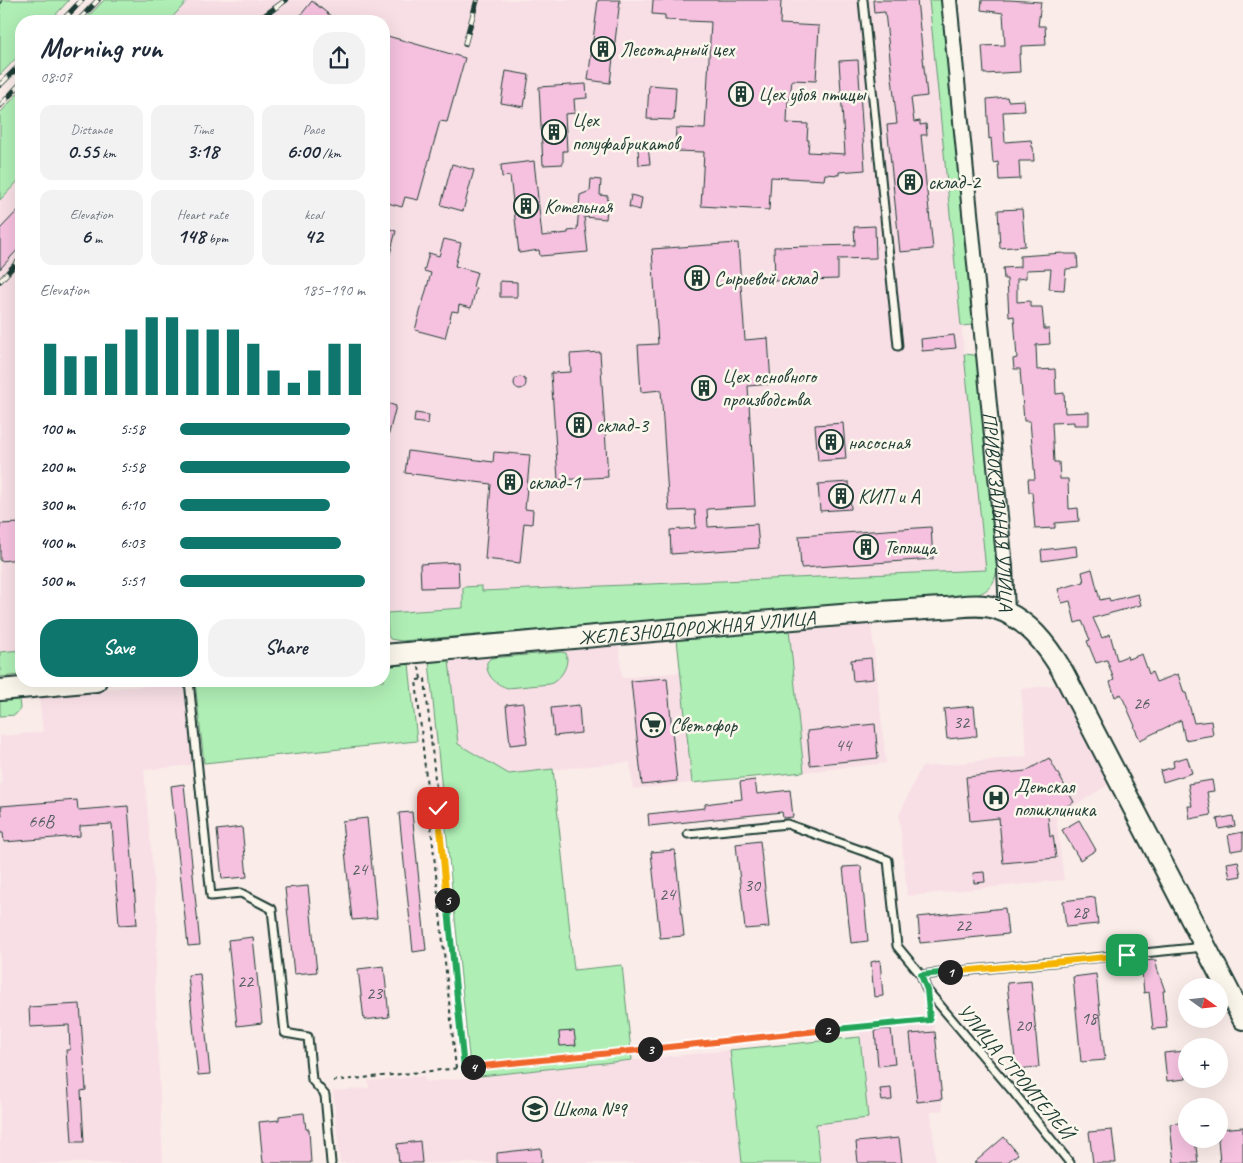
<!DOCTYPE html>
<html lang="en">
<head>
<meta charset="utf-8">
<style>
  body { margin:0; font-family:Caveat,sans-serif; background:#f2f2f3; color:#1f2937; height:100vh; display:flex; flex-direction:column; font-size:19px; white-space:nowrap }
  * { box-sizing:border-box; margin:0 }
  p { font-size:16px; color:#747a83 }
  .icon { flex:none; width:28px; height:28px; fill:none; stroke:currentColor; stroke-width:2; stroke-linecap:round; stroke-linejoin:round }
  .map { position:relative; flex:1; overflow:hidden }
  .drawer { position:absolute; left:15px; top:15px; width:375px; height:672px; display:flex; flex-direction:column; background:#fff; border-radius:20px; box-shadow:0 5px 20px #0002 }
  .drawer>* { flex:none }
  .needle { width:32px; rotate:105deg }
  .fabs { position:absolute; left:1178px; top:978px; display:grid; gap:10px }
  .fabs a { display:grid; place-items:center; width:50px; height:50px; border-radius:50%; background:#fff; box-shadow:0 5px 20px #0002; font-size:25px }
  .pin { position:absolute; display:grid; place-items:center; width:42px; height:42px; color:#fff; margin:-21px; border-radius:10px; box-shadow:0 2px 8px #0006 }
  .km { position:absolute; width:25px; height:25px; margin:-12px; border-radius:50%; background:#222; color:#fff; font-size:14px; line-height:25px; text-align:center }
  .round { display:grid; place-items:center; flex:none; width:52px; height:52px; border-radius:20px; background:#f2f2f3 }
  .headline { display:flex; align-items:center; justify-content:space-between; height:85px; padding:0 25px }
  h1 { font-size:28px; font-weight:600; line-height:38px }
  .metrics { display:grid; grid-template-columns:repeat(3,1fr); gap:8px; height:85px; padding:5px 25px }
  .metrics div { display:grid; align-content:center; border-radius:12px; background:#f2f2f3; text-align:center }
  .metrics b { font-size:21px; font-weight:600 }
  .metrics small { font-size:14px; font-weight:400 }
  .metrics p { font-size:14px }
  .chart { height:140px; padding:10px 25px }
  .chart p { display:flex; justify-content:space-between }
  .chart svg { width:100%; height:90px; margin-top:5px; stroke:#0f766e; stroke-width:6 }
  .button { display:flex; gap:10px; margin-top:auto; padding:10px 25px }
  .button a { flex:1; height:58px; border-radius:20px; background:#0f766e; color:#fff; font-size:20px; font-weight:600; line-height:58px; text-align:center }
  .button a+a { background:#f2f2f3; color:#1f2937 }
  ul { padding:0 25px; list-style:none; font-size:16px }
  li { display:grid; grid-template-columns:80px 60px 1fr; align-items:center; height:38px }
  li i { height:12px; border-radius:6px; background:#0f766e }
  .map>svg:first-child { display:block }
  .built { fill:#f8dfe6 }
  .green { fill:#afeeb5; stroke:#679674 }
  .building { fill:#f5c1df; stroke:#1f3d34 }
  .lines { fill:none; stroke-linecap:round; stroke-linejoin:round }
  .service-casing { stroke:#1f3d34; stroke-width:11 }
  .minor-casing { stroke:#1f3d34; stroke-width:18 }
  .secondary-casing { stroke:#1f3d34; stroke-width:24 }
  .path { stroke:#1f3d34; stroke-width:2; stroke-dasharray:4 4; stroke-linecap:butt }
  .service { stroke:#fbf7ec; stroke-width:7 }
  .minor { stroke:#fbf7ec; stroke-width:14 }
  .secondary { stroke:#fbf7ec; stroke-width:20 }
  .rail-casing { stroke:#1f3d34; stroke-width:5.5 }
  .rail { stroke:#fbf7ec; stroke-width:4; stroke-dasharray:11; stroke-linecap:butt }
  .split-1-casing { stroke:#fff; stroke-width:10 }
  .split-2-casing { stroke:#fff; stroke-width:10 }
  .split-3-casing { stroke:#fff; stroke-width:10 }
  .split-4-casing { stroke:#fff; stroke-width:10 }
  .split-5-casing { stroke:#fff; stroke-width:10 }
  .split-6-casing { stroke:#fff; stroke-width:10 }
  .split-1 { stroke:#f5b400; stroke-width:6 }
  .split-2 { stroke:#22a559; stroke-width:6 }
  .split-3 { stroke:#f0652b; stroke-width:6 }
  .split-4 { stroke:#f0652b; stroke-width:6 }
  .split-5 { stroke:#22a559; stroke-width:6 }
  .split-6 { stroke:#f5b400; stroke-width:6 }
  .labels { text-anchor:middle; stroke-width:5; stroke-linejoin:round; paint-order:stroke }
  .number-label { font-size:18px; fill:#545e5f }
  .poi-label { font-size:20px; fill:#1f3d34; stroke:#fbf7ec; text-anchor:start }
  .street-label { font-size:20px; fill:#1f3d34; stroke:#fbf7ec }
</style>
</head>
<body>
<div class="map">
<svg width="1243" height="1163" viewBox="0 0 1243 1163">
  <rect width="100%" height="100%" fill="#faece9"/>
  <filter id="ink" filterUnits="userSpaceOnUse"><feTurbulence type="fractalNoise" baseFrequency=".02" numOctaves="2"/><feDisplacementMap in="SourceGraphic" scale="10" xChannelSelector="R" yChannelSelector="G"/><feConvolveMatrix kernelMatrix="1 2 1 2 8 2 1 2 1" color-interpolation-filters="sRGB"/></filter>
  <g filter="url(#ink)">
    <!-- built -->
    <g class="built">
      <polygon points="188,0 929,0 986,570 482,591 482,586 463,587 463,608 387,613 389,595 384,595 384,21 169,21"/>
      <polygon points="21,178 21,650 0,652 0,200"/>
      <polygon points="871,622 886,763 804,772 789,629"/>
      <polygon points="619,645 622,678 681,672 692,783 633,789 630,762 509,774 458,744 449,660"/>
      <polygon points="184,683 192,765 144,770 158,927 155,983 163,1163 0,1163 0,784 2,784 0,760 0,736 43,732 39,695"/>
      <polygon points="1061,684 1113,782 1056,817 1064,880 907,896 899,815 921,767 1027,756 1021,689"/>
      <polygon points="934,1025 943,1110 931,1112 936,1163 820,1163 816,1124 868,1118 860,1032"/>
      <polygon points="730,1050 742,1163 340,1163 333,1091 369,1088 368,1081 424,1076 425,1082"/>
    </g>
    <!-- green -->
    <g class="green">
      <polygon points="0,0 69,0 50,21 21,21 21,53 0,75"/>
      <polygon points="104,0 188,0 169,21 84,21"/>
      <polygon points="929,0 942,0 976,321 972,325 961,326"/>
      <polygon points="21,90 21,178 0,200 0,113"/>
      <path d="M964,354l10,1 5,4 18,211c-3,14 -6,19 -20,25l-576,46 -11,-2 -2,-4 -1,-22 76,-5v-21l19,-1v5l504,-21z"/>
      <polygon points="789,629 804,772 692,783 677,639"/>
      <polygon points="21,650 21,675 0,677 0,652"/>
      <path d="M562,652l4,1c4,12 -5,26 -16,31l-42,4c-12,-3 -23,-13 -21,-26l4,-4z"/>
      <polygon points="449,660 458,744 509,774 553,769 574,970 622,965 632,1060 471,1077 429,662"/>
      <polygon points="409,664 417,741 204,763 195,682 384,681 384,666"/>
      <polygon points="19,697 20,709 15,715 0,716 0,699"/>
      <polygon points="860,1037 868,1118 816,1124 820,1163 742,1163 730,1050"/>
    </g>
    <!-- building -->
    <g class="building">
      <polygon points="598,0 620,0 610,83 588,80"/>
      <polygon points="653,0 781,0 780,24 819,26 816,81 792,80 790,99 788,99 787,123 808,124 807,140 809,140 808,152 845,154 839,61 858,60 865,170 839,172 839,175 825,174 824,180 771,177 769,210 701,206 704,152 675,151 676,128 705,129 711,22 665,20 665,15 652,14"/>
      <polygon points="873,0 917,0 927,96 911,98 914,122 920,121 920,125 926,124 927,135 921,135 933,249 900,252 887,125 897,124 885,12 874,13"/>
      <polygon points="982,0 1009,0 1041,2 1038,26 1045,26 1046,45 1021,46 1021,54 1019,54 1020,72 984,74 982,46 1005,45 1003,13 981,10"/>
      <polygon points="312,1 337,21 296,21"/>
      <polygon points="384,35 465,58 447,122 440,121 418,200 405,197 402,207 384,202"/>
      <polygon points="506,71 529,75 524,107 501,103"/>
      <polygon points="586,84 587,98 574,99 575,113 565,114 567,151 563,151 563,164 543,165 539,87"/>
      <polygon points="649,85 676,87 674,120 647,119"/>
      <polygon points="1007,97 1008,101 1024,100 1025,111 1003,112 1005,142 1031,140 1032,147 1033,147 1034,161 1019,161 1020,179 999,180 998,162 993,163 991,138 989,139 987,99"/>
      <polygon points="648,146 650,164 639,165 638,147"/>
      <polygon points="534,161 542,236 568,233 568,231 577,230 580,195 590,191 591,179 601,180 600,195 608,196 606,219 584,217 588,252 540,256 539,250 519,253 510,176 502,177 501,165"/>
      <polygon points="452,164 474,170 463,211 441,205"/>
      <polygon points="631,195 642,198 640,210 629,207"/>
      <polygon points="21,207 21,246 0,269 0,229"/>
      <polygon points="1022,209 1025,246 1000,248 998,210"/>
      <polygon points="875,226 876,258 838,259 838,279 775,281 774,247 855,245 854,227"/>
      <polygon points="384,227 396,231 387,265 384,265"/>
      <polygon points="444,239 461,243 455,266 477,272 473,287 476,288 471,308 459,305 458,312 452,311 445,338 415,330 431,273 424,271 429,253 439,256"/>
      <polygon points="738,243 745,340 768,338 771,384 748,386 755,506 707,509 708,527 757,524 759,548 671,554 670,530 696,528 695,510 669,511 661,390 641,392 638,345 658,344 652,249"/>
      <polygon points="1063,253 1064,254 1077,254 1078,268 1066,269 1064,290 1049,289 1051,269 1026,270 1026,278 1017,279 1017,302 1030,301 1030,307 1042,307 1044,329 1049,329 1050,344 1036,345 1037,370 1055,369 1056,394 1064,393 1065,413 1089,412 1089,425 1074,425 1074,422 1052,423 1054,462 1059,462 1060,479 1068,479 1069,509 1078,508 1079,521 1055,523 1055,528 1035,529 1032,492 1029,492 1028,479 1035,479 1030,421 1024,421 1020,369 1014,369 1013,359 1017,358 1014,316 1009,317 1007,279 1004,279 1003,268 1020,267 1020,256"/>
      <polygon points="500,281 517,282 517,297 500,297"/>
      <polygon points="954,335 956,348 922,351 921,339"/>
      <polygon points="600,352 608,477 558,480 551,373 571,372 570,354"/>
      <circle cx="520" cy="383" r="6"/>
      <polygon points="384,402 396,406 387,441 384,440"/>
      <polygon points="415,413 429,415 428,424 414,422"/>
      <polygon points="843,423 846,459 818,461 815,425"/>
      <polygon points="408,451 493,462 494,452 530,455 525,509 533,510 532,524 524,523 520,563 485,559 491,484 405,473"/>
      <polygon points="849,482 851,509 820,511 818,484"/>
      <polygon points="21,523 21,559 0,561 0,524"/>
      <polygon points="931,527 933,559 801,568 799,536"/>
      <polygon points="1076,546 1077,556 1042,561 1041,550"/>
      <polygon points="458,562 459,587 421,588 420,564"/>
      <polygon points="1092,569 1100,600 1109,598 1110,601 1138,594 1141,605 1093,618 1102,638 1110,634 1117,660 1127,656 1128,659 1142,654 1149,674 1152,672 1156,682 1178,674 1184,693 1186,693 1194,723 1211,721 1213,735 1185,740 1181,720 1140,740 1134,727 1135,726 1121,694 1115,697 1110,682 1114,680 1107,660 1096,663 1087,641 1090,640 1082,621 1075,623 1070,601 1062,603 1058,589 1084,582 1082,572"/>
      <polygon points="871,658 873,679 853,681 851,660"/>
      <polygon points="667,678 677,781 642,785 631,681"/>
      <polygon points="523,703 527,743 510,745 506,705"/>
      <polygon points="579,705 581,733 554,736 551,708"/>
      <polygon points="974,706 977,736 947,739 944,709"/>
      <polygon points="875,724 878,758 810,765 807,731"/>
      <polygon points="1187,757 1192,773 1163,782 1160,771 1174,767 1173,761"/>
      <polygon points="1049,758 1074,802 1053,814 1050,809 1051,815 1048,817 1050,837 1053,835 1056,858 1003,863 999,818 970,821 966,777 1026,771"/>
      <polygon points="755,780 757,794 790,790 793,817 783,818 782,812 649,826 648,814 705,808 705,804 742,799 740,782"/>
      <polygon points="1212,780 1214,791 1207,792 1211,815 1190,819 1188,806 1192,806 1188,784"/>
      <polygon points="184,784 200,945 188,946 171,786"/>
      <polygon points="77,800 78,810 128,806 137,924 119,925 112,824 80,826 80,836 4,842 3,833 0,833 0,816 2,816 1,806"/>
      <polygon points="412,812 426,950 413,952 399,813"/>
      <polygon points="1233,816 1235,826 1219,829 1217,819"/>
      <polygon points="367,818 377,918 352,920 342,821"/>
      <polygon points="1079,820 1096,850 1080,860 1062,830"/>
      <polygon points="242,827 247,877 222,879 217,830"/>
      <polygon points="1243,832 1243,849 1231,851 1228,835"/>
      <polygon points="760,841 769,927 745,929 736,844"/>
      <polygon points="675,850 684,936 660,938 651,852"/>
      <polygon points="1238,861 1241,876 1230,878 1227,863"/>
      <polygon points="861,866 868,941 851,943 843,867"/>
      <polygon points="984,872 985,882 974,883 973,873"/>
      <polygon points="308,886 317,972 294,974 285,888"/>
      <polygon points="1095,897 1098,924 1066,927 1063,901"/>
      <polygon points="1005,908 1008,934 920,943 918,917"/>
      <polygon points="253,937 262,1023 237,1026 228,940"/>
      <polygon points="880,960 883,996 874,997 871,962"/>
      <polygon points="1156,960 1157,968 1165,991 1163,991 1167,1028 1153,1029 1149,992 1144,993 1141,961"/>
      <polygon points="384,966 389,1017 364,1020 358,969"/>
      <polygon points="200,974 210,1074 198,1075 188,975"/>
      <polygon points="1096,974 1105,1060 1081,1062 1073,977"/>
      <polygon points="1031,981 1039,1067 1016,1069 1007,983"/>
      <polygon points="80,1004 86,1090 81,1091 84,1142 72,1142 66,1050 70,1050 69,1025 30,1027 29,1007"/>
      <polygon points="891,1029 895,1064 878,1066 875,1030"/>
      <polygon points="574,1031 576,1045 560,1046 559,1032"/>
      <polygon points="935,1032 942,1099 917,1102 910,1034"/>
      <polygon points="1186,1051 1186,1079 1167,1081 1164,1053"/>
      <polygon points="891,1088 892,1100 882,1101 880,1089"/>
      <polygon points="304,1113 306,1129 309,1129 311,1163 263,1163 259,1122 279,1120 279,1116"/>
      <polygon points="1186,1122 1186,1139 1195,1139 1198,1163 1174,1163 1170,1124"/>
      <polygon points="1243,1127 1243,1163 1220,1163 1218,1139 1219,1139 1219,1129"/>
      <polygon points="1112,1130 1116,1163 1093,1163 1089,1132"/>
      <polygon points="1004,1137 1018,1154 1006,1163 974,1163"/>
      <polygon points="899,1138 902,1163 858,1163 856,1142"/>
      <polygon points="420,1141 422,1163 399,1163 397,1144"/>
      <polygon points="541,1148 542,1163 497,1163 497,1153"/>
    </g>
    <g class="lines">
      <defs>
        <g id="service">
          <polyline points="863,0 898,346"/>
          <polyline points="189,681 211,896 241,893 272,909 285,1033 308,1037 312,1080 325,1095 331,1163"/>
          <polyline points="688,834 787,824 888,860 897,946 921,975 927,990 1015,1094 1070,1163"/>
          <polyline points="921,975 1204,947"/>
        </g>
        <g id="minor">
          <path id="s1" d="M949,0l56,567 2,46"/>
        </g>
        <g id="secondary">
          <path id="s2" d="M384,655c148,-14 297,-26 445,-39 38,-3 76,-6 114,-8 17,-1 36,-5 52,0 32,10 52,37 68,64l180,347"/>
          <polyline points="0,690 96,681"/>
        </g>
      </defs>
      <!-- service casing -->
      <use href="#service" class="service-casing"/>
      <!-- minor casing -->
      <use href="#minor" class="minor-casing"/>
      <!-- secondary casing -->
      <use href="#secondary" class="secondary-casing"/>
      <!-- path -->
      <g class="path">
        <polyline points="0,4 3,0"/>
        <polyline points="419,667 421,679"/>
        <polyline points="456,1069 416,680 425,679 464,1068"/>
        <polyline points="333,1081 930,1020 929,1007"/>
      </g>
      <!-- service -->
      <use href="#service" class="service"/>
      <!-- minor -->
      <use href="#minor" class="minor"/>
      <!-- secondary -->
      <use href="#secondary" class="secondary"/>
      <defs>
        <g id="rail">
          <polyline points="62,21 82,0"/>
          <polyline points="78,21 98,0"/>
          <polyline points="257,21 286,0"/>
          <polyline points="465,44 477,0"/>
          <polyline points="0,85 21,64"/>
          <polyline points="0,106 21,83"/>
          <polyline points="0,281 21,258"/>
        </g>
      </defs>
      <!-- rail casing -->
      <use href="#rail" class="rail-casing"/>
      <!-- rail -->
      <use href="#rail" class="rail"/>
    </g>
  </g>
  <g class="lines" filter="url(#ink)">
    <defs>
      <polyline id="split-1" points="950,972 1127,955"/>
      <polyline id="split-2" points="827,1030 930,1020 927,990 921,975 950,972"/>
      <polyline id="split-3" points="650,1049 827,1030"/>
      <polyline id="split-4" points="473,1067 650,1049"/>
      <polyline id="split-5" points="447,900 464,1068 473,1067"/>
      <polyline id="split-6" points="438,808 447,900"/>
    </defs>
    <!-- split-1 casing -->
    <use href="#split-1" class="split-1-casing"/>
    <!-- split-2 casing -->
    <use href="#split-2" class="split-2-casing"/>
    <!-- split-3 casing -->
    <use href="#split-3" class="split-3-casing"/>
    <!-- split-4 casing -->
    <use href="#split-4" class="split-4-casing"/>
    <!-- split-5 casing -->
    <use href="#split-5" class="split-5-casing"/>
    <!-- split-6 casing -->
    <use href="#split-6" class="split-6-casing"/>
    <!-- split-1 -->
    <use href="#split-1" class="split-1"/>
    <!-- split-2 -->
    <use href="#split-2" class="split-2"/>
    <!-- split-3 -->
    <use href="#split-3" class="split-3"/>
    <!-- split-4 -->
    <use href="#split-4" class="split-4"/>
    <!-- split-5 -->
    <use href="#split-5" class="split-5"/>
    <!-- split-6 -->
    <use href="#split-6" class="split-6"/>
  </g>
  <!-- icons -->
  <defs>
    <symbol id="building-ring" viewBox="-11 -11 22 22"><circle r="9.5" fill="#fbf7ec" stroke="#1f3d34" stroke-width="1.5"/><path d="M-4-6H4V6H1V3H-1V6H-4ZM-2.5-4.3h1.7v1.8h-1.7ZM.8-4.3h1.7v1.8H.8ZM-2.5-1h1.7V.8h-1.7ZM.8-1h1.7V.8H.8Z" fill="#1f3d34"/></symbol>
    <symbol id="supermarket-ring" viewBox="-11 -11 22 22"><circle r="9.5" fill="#fbf7ec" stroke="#1f3d34" stroke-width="1.5"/><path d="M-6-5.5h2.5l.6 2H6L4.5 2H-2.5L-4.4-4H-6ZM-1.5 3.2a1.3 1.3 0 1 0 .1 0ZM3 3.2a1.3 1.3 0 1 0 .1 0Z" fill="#1f3d34"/></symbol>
    <symbol id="hospital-ring" viewBox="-11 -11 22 22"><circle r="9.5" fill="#fbf7ec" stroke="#1f3d34" stroke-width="1.5"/><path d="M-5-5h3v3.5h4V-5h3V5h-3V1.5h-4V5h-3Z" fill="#1f3d34"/></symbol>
    <symbol id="school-ring" viewBox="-11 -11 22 22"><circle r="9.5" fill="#fbf7ec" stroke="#1f3d34" stroke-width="1.5"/><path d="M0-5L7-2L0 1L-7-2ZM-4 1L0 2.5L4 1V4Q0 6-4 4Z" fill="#1f3d34"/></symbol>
  </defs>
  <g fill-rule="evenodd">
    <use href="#building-ring" x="589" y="35" width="28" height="28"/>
    <use href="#building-ring" x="727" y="80" width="28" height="28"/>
    <use href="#building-ring" x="540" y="118" width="28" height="28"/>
    <use href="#building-ring" x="896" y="168" width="28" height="28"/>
    <use href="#building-ring" x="512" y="192" width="28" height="28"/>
    <use href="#building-ring" x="683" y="264" width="28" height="28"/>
    <use href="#building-ring" x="690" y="374" width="28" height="28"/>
    <use href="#building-ring" x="565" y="411" width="28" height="28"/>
    <use href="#building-ring" x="817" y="428" width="28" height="28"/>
    <use href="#building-ring" x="496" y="468" width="28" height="28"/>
    <use href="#building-ring" x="827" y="482" width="28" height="28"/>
    <use href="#building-ring" x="852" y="533" width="28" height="28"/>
    <use href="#supermarket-ring" x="639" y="711" width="28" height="28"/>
    <use href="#hospital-ring" x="982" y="784" width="28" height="28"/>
    <use href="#school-ring" x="521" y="1095" width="28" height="28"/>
  </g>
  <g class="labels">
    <!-- number labels -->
    <g class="number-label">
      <text x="1141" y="709">26</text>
      <text x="961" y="728">32</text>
      <text x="843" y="751">44</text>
      <text x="41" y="827">66В</text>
      <text x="359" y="875">24</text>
      <text x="752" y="891">30</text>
      <text x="667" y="900">24</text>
      <text x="1080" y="918">28</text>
      <text x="963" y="931">22</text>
      <text x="245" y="987">22</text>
      <text x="374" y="999">23</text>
      <text x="1089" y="1024">18</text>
      <text x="1023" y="1031">20</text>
    </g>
    <!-- poi labels -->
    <g class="poi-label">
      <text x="620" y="56">Лесотарный цех</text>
      <text x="758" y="101">Цех убоя птицы</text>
      <text x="572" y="127">Цех<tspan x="572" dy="23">полуфабрикатов</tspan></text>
      <text x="928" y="189">склад-2</text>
      <text x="544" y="213">Котельная</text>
      <text x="714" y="285">Сырьевой склад</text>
      <text x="722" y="383">Цех основного<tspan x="722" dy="23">производства</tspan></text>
      <text x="596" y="432">склад-3</text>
      <text x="848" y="449">насосная</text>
      <text x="528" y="489">склад-1</text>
      <text x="858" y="503">КИП и А</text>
      <text x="884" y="554">Теплица</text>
      <text x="670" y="732">Светофор</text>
      <text x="1014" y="793">Детская<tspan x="1014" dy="23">поликлиника</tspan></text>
      <text x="552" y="1116">Школа №9</text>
    </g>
    <!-- street labels -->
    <g class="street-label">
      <text dy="7" stroke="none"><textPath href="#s1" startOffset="514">ПРИВОКЗАЛЬНАЯ УЛИЦА</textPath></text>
      <text dy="7" stroke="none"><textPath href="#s2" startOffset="314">ЖЕЛЕЗНОДОРОЖНАЯ УЛИЦА</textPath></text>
      <text transform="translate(1016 1071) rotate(50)" y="7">УЛИЦА СТРОИТЕЛЕЙ</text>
    </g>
  </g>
</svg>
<div class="fabs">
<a><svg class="needle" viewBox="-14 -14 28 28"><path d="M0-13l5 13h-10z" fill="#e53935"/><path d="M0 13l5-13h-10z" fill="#747a83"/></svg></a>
<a>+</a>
<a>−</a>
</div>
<div class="pin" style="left:1127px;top:955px;background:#1e9e55"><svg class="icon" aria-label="arrive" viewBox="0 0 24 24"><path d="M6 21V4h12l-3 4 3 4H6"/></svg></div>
<div class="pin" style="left:438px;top:808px;background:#d93025"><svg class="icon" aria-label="check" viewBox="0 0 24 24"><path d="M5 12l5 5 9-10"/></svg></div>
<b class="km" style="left:950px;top:972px">1</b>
<b class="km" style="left:827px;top:1030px">2</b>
<b class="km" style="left:650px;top:1049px">3</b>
<b class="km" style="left:473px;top:1067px">4</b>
<b class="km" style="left:447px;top:900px">5</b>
<section class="drawer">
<div class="headline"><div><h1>Morning run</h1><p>08:07</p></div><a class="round"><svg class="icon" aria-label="share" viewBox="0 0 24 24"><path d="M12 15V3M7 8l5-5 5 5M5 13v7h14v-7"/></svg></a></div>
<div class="metrics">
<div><p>Distance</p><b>0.55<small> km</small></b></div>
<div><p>Time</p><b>3:18</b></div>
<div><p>Pace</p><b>6:00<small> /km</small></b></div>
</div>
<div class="metrics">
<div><p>Elevation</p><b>6<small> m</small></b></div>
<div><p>Heart rate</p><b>148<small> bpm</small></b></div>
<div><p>kcal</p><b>42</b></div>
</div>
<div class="chart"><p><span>Elevation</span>185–190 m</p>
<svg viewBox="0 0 160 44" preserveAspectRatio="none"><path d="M5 44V19M15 44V25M25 44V25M35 44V19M45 44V12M55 44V6M65 44V6M75 44V12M85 44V12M95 44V12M105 44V19M115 44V32M125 44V38M135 44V32M145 44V19M155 44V19"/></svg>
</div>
<ul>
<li><b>100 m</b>5:58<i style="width:92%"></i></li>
<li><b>200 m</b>5:58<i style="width:92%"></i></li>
<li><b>300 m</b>6:10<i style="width:81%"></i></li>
<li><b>400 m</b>6:03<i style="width:87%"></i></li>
<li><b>500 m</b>5:51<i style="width:100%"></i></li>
</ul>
<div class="button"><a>Save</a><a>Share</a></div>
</section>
</div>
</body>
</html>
